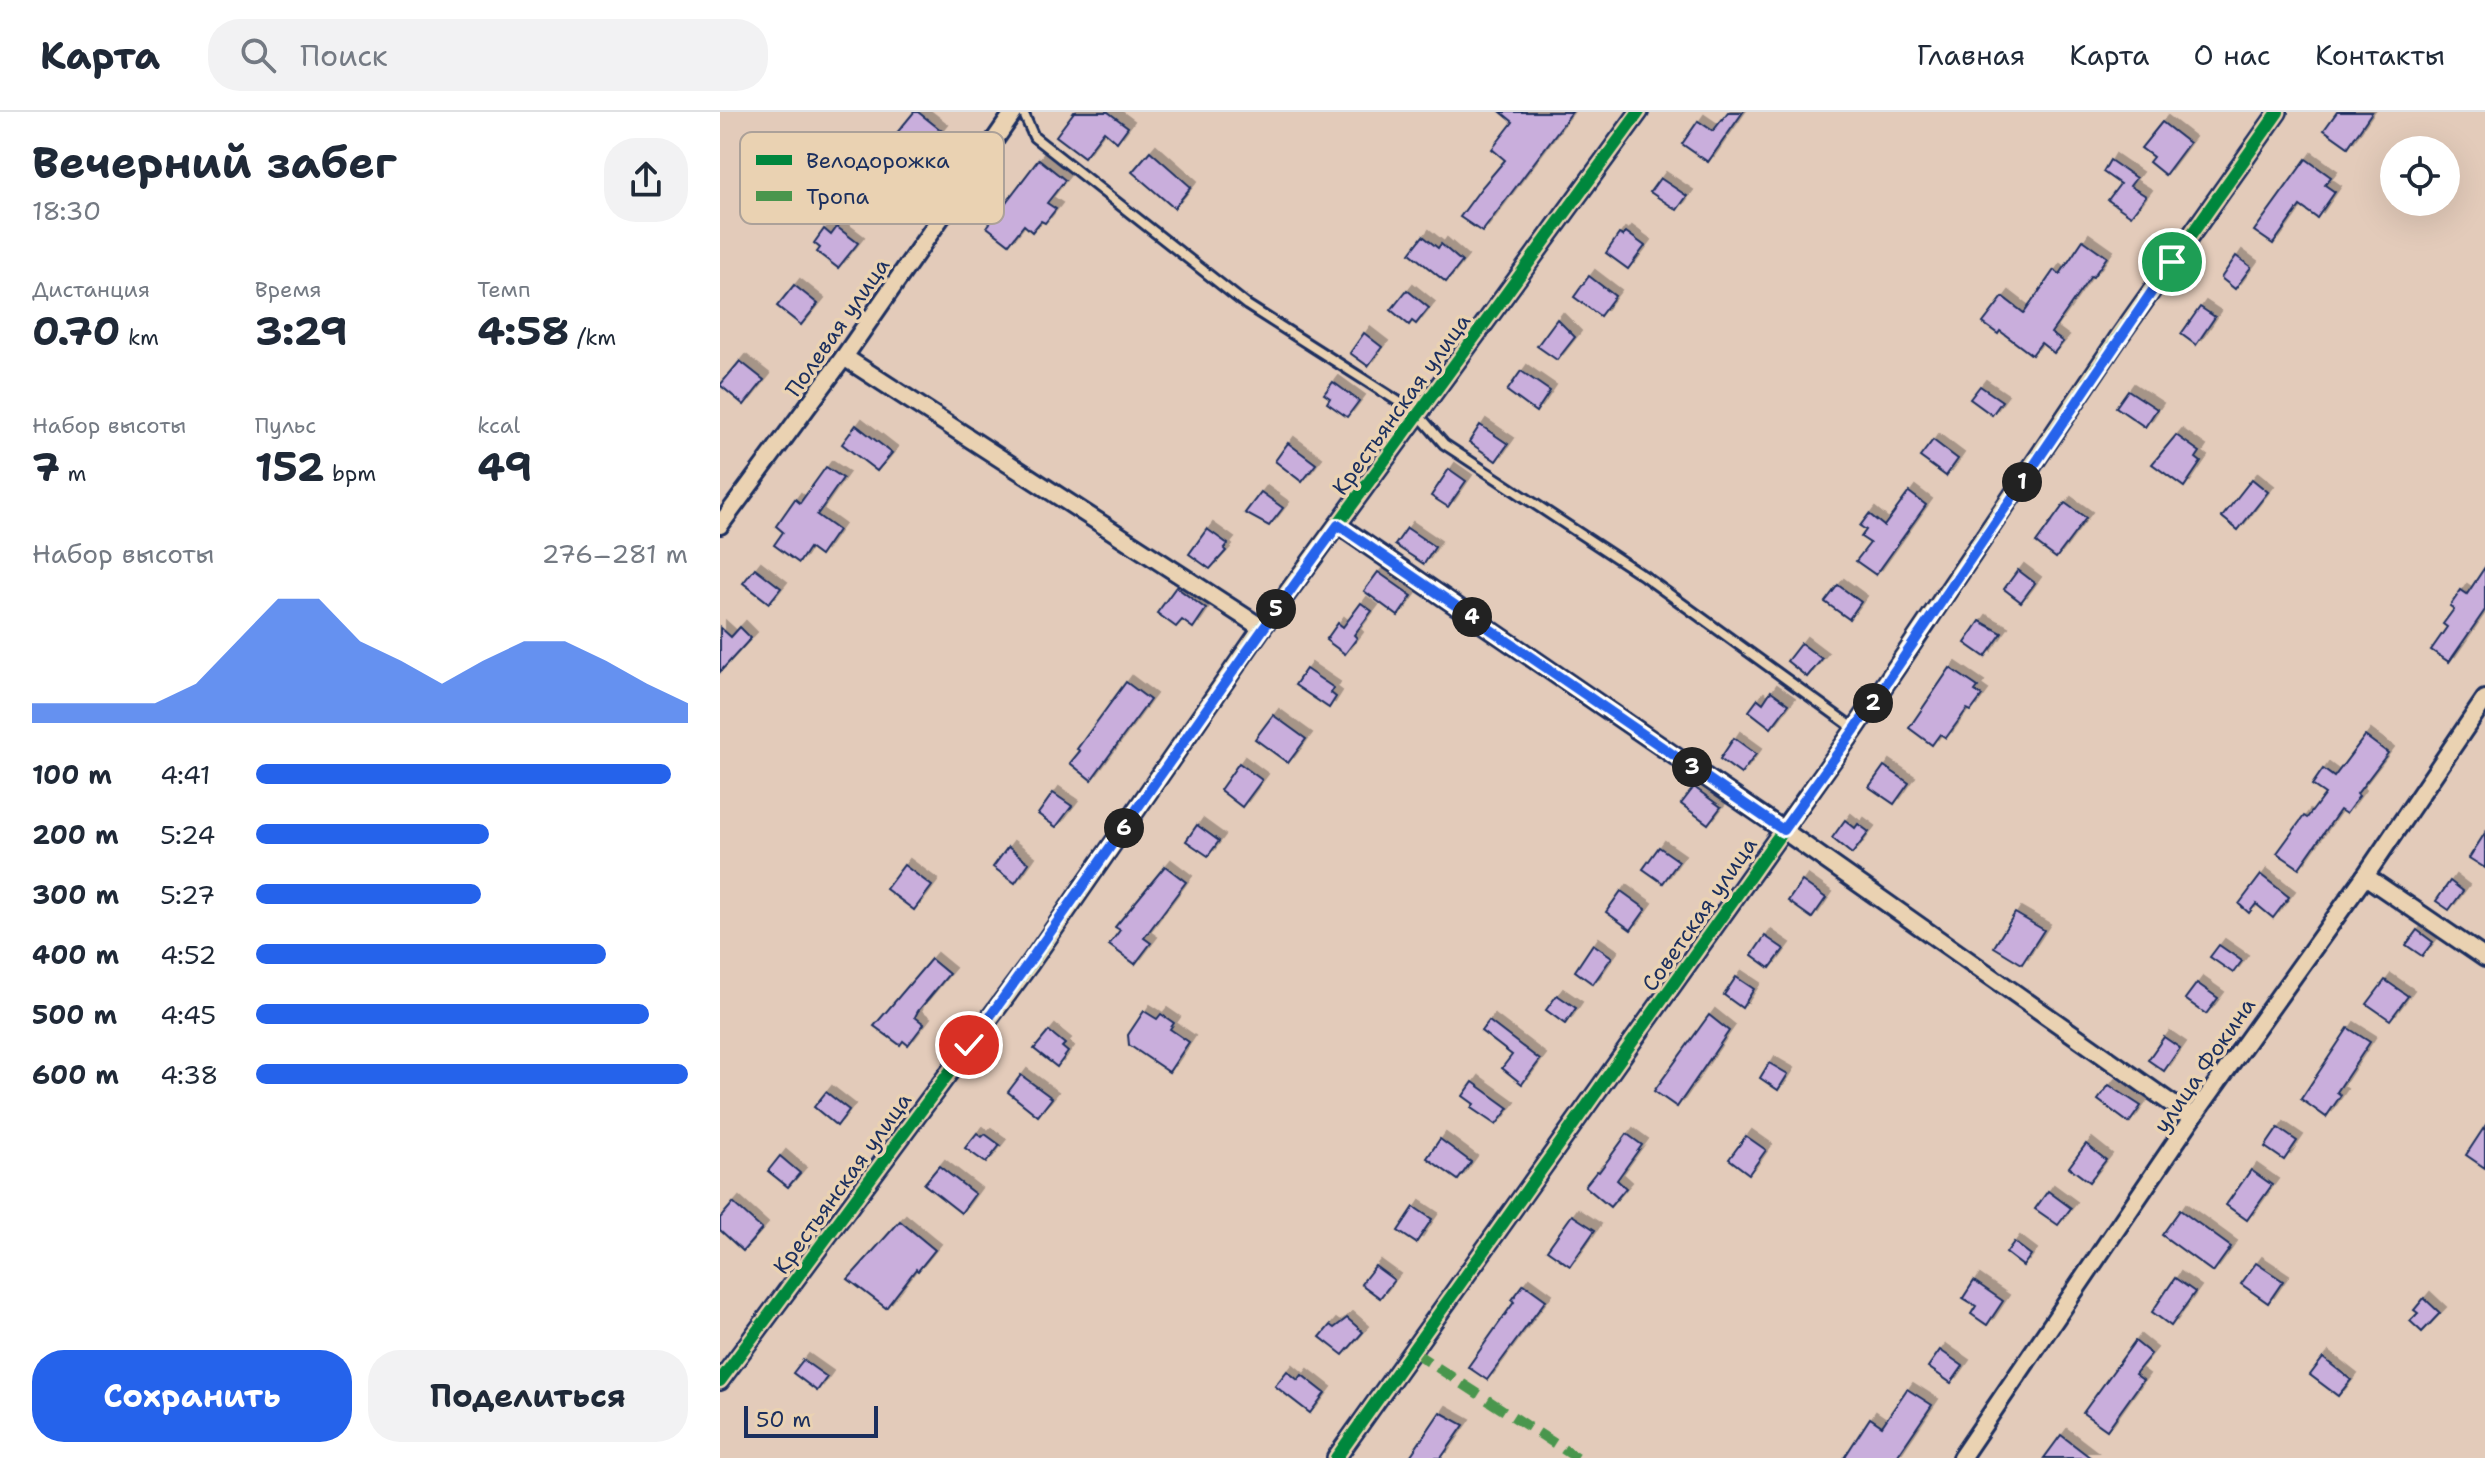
<!DOCTYPE html>
<html lang="ru">
<head>
<meta charset="utf-8">
<style>
  body { margin:0; font-family:"Shantell Sans",sans-serif; background:#f2f2f3; color:#1f2937; height:100vh; display:flex; flex-direction:column; font-size:30px; white-space:nowrap }
  * { box-sizing:border-box; margin:0 }
  p { font-size:26px; color:#747a83 }
  .icon { flex:none; width:44px; height:44px; fill:none; stroke:currentColor; stroke-width:2; stroke-linecap:round; stroke-linejoin:round }
  .map { position:relative; flex:1; overflow:hidden }
  .details { display:flex; flex-direction:column; background:#fff; width:720px }
  .details>* { flex:none }
  .tools { position:absolute; left:1660px; top:24px; display:grid; gap:16px }
  .tools a { display:grid; place-items:center; width:80px; height:80px; border-radius:50%; background:#fff; box-shadow:0 8px 32px #0002; font-size:40px }
  .scale { position:absolute; left:24px; bottom:20px; width:134px; box-sizing:border-box; padding-left:8px; border:4px solid #1b2f5e; border-top:0; font-size:22px; line-height:28px; white-space:nowrap; color:#1b2f5e; -webkit-text-stroke:6px #ead2b2; paint-order:stroke }
  .pin { position:absolute; display:grid; place-items:center; width:68px; height:68px; color:#fff; margin:-34px; border:4px solid #fff; border-radius:50%; box-shadow:0 2px 8px #0007 }
  .km { position:absolute; width:40px; height:40px; margin:-20px; border-radius:50%; background:#222; color:#fff; font-size:22px; line-height:40px; text-align:center }
  .round { display:grid; place-items:center; flex:none; width:84px; height:84px; border-radius:32px; background:#f2f2f3 }
  .summary { display:flex; align-items:center; justify-content:space-between; height:136px; padding:0 32px }
  h1 { font-size:44px; font-weight:700; line-height:60px }
  .figures { display:grid; grid-template-columns:repeat(3,1fr); gap:12px; height:136px; padding:8px 32px }
  .figures div { display:grid; align-content:center }
  .figures b { font-size:40px; font-weight:700 }
  .figures small { font-size:22px; font-weight:400 }
  .figures p { font-size:22px }
  .chart { height:224px; padding:16px 32px }
  .chart p { display:flex; justify-content:space-between }
  .chart svg { width:100%; height:144px; margin-top:8px; fill:#2563eb; opacity:.7 }
  .action { display:flex; gap:16px; margin-top:auto; padding:16px 32px }
  .action a { flex:1; height:92px; border-radius:32px; background:#2563eb; color:#fff; font-size:32px; font-weight:700; line-height:92px; text-align:center }
  .action a+a { background:#f2f2f3; color:#1f2937 }
  ul { padding:0 32px; list-style:none; font-size:26px }
  li { display:grid; grid-template-columns:128px 96px 1fr; align-items:center; height:60px }
  li i { height:20px; border-radius:10px; background:#2563eb }
  header { display:flex; align-items:center; gap:48px; box-sizing:border-box; height:112px; padding:0 40px; background:#fff; border-bottom:2px solid #e0e1e3 }
  header strong { font-size:38px }
  nav { display:flex; gap:44px; margin-inline-start:auto; font-size:28px }
  .search { width:560px; height:72px; background:#f2f2f3; display:flex; align-items:center; gap:20px; box-sizing:border-box; padding:0 28px; border-radius:32px; color:#747a83; font-size:30px }
  main { display:flex; flex:1; min-height:0 }
  .map>svg:first-child { display:block }
  .building { fill:#c9aedc; stroke:#1b2f5e; stroke-width:2; filter:url(#shadow) }
  .lines { fill:none; stroke-linecap:round; stroke-linejoin:round }
  .lane-casing { stroke:#1b2f5e; stroke-width:14 }
  .street-casing { stroke:#1b2f5e; stroke-width:22 }
  .lane { stroke:#ead2b2; stroke-width:8 }
  .street { stroke:#ead2b2; stroke-width:16 }
  .quiet { stroke:#49964d; stroke-width:10; stroke-dasharray:20 10; stroke-linecap:butt }
  .cycleway-casing { stroke:#ead2b2; stroke-width:17 }
  .cycleway { stroke:#00873e; stroke-width:12 }
  .route-casing { stroke:#fff; stroke-width:16 }
  .route { stroke:#2563eb; stroke-width:10 }
  .labels { text-anchor:middle; stroke-width:7; stroke-linejoin:round; paint-order:stroke }
  .street-label { font-size:22px; fill:#1b2f5e; stroke:#ead2b2 }
  .key { fill:#ead2b2; stroke:#aca199; stroke-width:2 }
  .key-label { font-size:22px; fill:#1b2f5e }
</style>
</head>
<body>
<header>
<strong>Карта</strong>
<div class="search"><svg class="icon" aria-label="search" viewBox="0 0 24 24"><circle cx="10" cy="10" r="6"/><path d="M15 15l6 6"/></svg>Поиск</div>
<nav><a>Главная</a><a>Карта</a><a>О нас</a><a>Контакты</a></nav>
</header>
<main>
<section class="details">
<div class="summary"><div><h1>Вечерний забег</h1><p>18:30</p></div><a class="round"><svg class="icon" aria-label="share" viewBox="0 0 24 24"><path d="M12 15V3M7 8l5-5 5 5M5 13v7h14v-7"/></svg></a></div>
<div class="figures">
<div><p>Дистанция</p><b>0.70<small> km</small></b></div>
<div><p>Время</p><b>3:29</b></div>
<div><p>Темп</p><b>4:58<small> /km</small></b></div>
</div>
<div class="figures">
<div><p>Набор высоты</p><b>7<small> m</small></b></div>
<div><p>Пульс</p><b>152<small> bpm</small></b></div>
<div><p>kcal</p><b>49</b></div>
</div>
<div class="chart"><p><span>Набор высоты</span>276–281 m</p>
<svg viewBox="0 0 160 44" preserveAspectRatio="none"><path d="M0 44V38L10 38L20 38L30 38L40 32L50 19L60 6L70 6L80 19L90 25L100 32L110 25L120 19L130 19L140 25L150 32L160 38V44z"/></svg>
</div>
<ul>
<li><b>100 m</b>4:41<i style="width:96%"></i></li>
<li><b>200 m</b>5:24<i style="width:54%"></i></li>
<li><b>300 m</b>5:27<i style="width:52%"></i></li>
<li><b>400 m</b>4:52<i style="width:81%"></i></li>
<li><b>500 m</b>4:45<i style="width:91%"></i></li>
<li><b>600 m</b>4:38<i style="width:100%"></i></li>
</ul>
<div class="action"><a>Сохранить</a><a>Поделиться</a></div>
</section>
<div class="map">
<svg width="1765" height="1346" viewBox="0 0 1765 1346">
  <defs>
    <filter id="shadow"><feDropShadow dx="6" dy="-6" stdDeviation="0" flood-color="#0004"/></filter>
  </defs>
  <rect width="100%" height="100%" fill="#e3cbba"/>
  <filter id="ink" filterUnits="userSpaceOnUse"><feTurbulence type="fractalNoise" baseFrequency=".0125" numOctaves="2"/><feDisplacementMap in="SourceGraphic" scale="16" xChannelSelector="R" yChannelSelector="G"/><feConvolveMatrix kernelMatrix="1 2 1 2 8 2 1 2 1" color-interpolation-filters="sRGB"/></filter>
  <g filter="url(#ink)">
    <!-- building -->
    <g class="building">
      <polygon points="194,0 198,0 222,19 193,55 166,34"/>
      <polygon points="354,0 388,0 408,15 397,30 384,19 364,45 336,24"/>
      <polygon points="781,0 852,0 762,120 740,105 762,75 785,48 772,37 793,10"/>
      <polygon points="1008,0 1023,0 988,50 962,32 978,9 993,19"/>
      <polygon points="1617,0 1652,0 1628,35 1604,18"/>
      <polygon points="1442,10 1469,31 1445,63 1429,50 1433,45 1421,36"/>
      <polygon points="430,39 471,75 454,96 412,60"/>
      <polygon points="319,47 345,68 327,91 336,97 325,111 321,109 312,120 304,113 289,132 267,115"/>
      <polygon points="1586,47 1611,65 1605,73 1615,80 1597,106 1580,94 1553,132 1534,119"/>
      <polygon points="1390,48 1416,66 1410,74 1426,84 1411,104 1388,88 1400,72 1383,60"/>
      <polygon points="940,66 967,84 957,98 930,80"/>
      <polygon points="117,115 138,131 118,156 97,140 100,136 94,131 104,117 111,123"/>
      <polygon points="906,120 925,134 908,157 886,141 899,122 903,124"/>
      <polygon points="703,124 718,136 721,132 742,150 726,170 690,141"/>
      <polygon points="1363,128 1387,145 1373,165 1371,164 1331,221 1343,230 1334,241 1321,231 1312,243 1280,219 1278,222 1263,211 1283,185 1304,201 1334,158 1340,162"/>
      <polygon points="1516,144 1531,155 1515,177 1501,166"/>
      <polygon points="869,164 895,184 880,204 854,185"/>
      <polygon points="74,173 98,192 81,213 57,194"/>
      <polygon points="687,178 709,196 696,212 692,209 689,213 671,198"/>
      <polygon points="1480,195 1495,205 1476,233 1461,222"/>
      <polygon points="837,207 855,225 837,248 817,234"/>
      <polygon points="644,221 662,235 648,254 630,241"/>
      <polygon points="20,249 44,268 24,293 0,273"/>
      <polygon points="801,259 830,279 816,300 787,279"/>
      <polygon points="613,270 639,289 627,305 607,291 610,286 604,282"/>
      <polygon points="1260,274 1282,289 1272,303 1250,287"/>
      <polygon points="1408,278 1437,297 1425,315 1396,295"/>
      <polygon points="136,313 172,341 157,359 122,332"/>
      <polygon points="760,313 788,332 776,349 749,330"/>
      <polygon points="1456,323 1480,340 1476,346 1481,350 1464,375 1432,352"/>
      <polygon points="1213,328 1238,347 1226,364 1200,345"/>
      <polygon points="568,331 596,352 582,370 555,349"/>
      <polygon points="106,355 123,366 97,403 118,418 100,444 89,436 79,451 54,433 63,420 56,414 75,387 80,391"/>
      <polygon points="729,357 746,369 728,395 711,384"/>
      <polygon points="1532,367 1548,380 1518,418 1502,405"/>
      <polygon points="541,380 563,396 549,414 525,401"/>
      <polygon points="1189,380 1206,393 1156,463 1136,449 1150,431 1141,425 1146,418 1140,414 1149,402 1164,414"/>
      <polygon points="1345,391 1366,406 1336,446 1316,431"/>
      <polygon points="687,416 715,435 704,452 675,433"/>
      <polygon points="487,417 508,432 504,437 506,439 490,457 469,442"/>
      <polygon points="1765,455 1765,498 1729,550 1711,538 1727,515 1723,512 1734,497 1730,494 1741,478 1747,482"/>
      <polygon points="35,456 61,476 49,491 23,471"/>
      <polygon points="1298,458 1315,471 1301,490 1284,477"/>
      <polygon points="658,460 692,484 678,504 644,479"/>
      <polygon points="1118,473 1141,490 1129,507 1105,490"/>
      <polygon points="456,475 486,497 473,516 462,508 456,515 437,501"/>
      <polygon points="641,491 652,499 634,523 637,526 625,542 606,528 618,511 623,515"/>
      <polygon points="1260,509 1282,521 1265,545 1245,531"/>
      <polygon points="0,515 11,525 20,515 31,526 0,560"/>
      <polygon points="1081,531 1102,547 1087,565 1067,549"/>
      <polygon points="1230,556 1258,575 1255,579 1262,584 1251,599 1247,597 1226,626 1220,622 1212,633 1189,616"/>
      <polygon points="586,557 614,576 611,581 616,585 609,596 575,573"/>
      <polygon points="406,570 430,588 371,668 350,651 360,639 357,637"/>
      <polygon points="1051,579 1069,592 1051,616 1029,599 1038,587 1043,591"/>
      <polygon points="553,603 586,627 568,651 535,627"/>
      <polygon points="1645,624 1668,641 1637,682 1639,684 1626,702 1620,698 1579,756 1557,741 1584,704 1587,706 1605,682 1592,673 1603,657 1614,665"/>
      <polygon points="1014,626 1036,642 1021,662 1000,647"/>
      <polygon points="519,651 542,668 522,695 500,678"/>
      <polygon points="1164,654 1189,671 1174,692 1149,675"/>
      <polygon points="974,675 1001,695 988,712 961,692"/>
      <polygon points="333,681 352,694 336,715 318,702"/>
      <polygon points="1125,708 1135,716 1138,712 1149,720 1132,742 1112,726"/>
      <polygon points="477,713 499,729 488,744 466,729"/>
      <polygon points="1765,721 1765,756 1749,746"/>
      <polygon points="288,735 309,751 295,771 273,755"/>
      <polygon points="939,735 959,749 943,771 923,757"/>
      <polygon points="184,753 212,774 194,798 166,777"/>
      <polygon points="445,754 466,770 424,826 431,831 415,852 389,833 400,818 395,815"/>
      <polygon points="1541,763 1569,785 1553,806 1536,792 1529,801 1519,792"/>
      <polygon points="1082,769 1106,786 1092,806 1068,789"/>
      <polygon points="1730,769 1743,779 1729,798 1716,789"/>
      <polygon points="901,779 926,797 911,818 886,800"/>
      <polygon points="1295,801 1324,818 1302,852 1274,835"/>
      <polygon points="1697,818 1713,830 1702,844 1686,833"/>
      <polygon points="1045,824 1064,837 1050,856 1032,843"/>
      <polygon points="873,832 892,845 873,872 855,859"/>
      <polygon points="1499,833 1522,849 1513,861 1490,845"/>
      <polygon points="211,847 229,862 198,899 195,905 204,912 188,933 183,929 180,933 154,914"/>
      <polygon points="1016,865 1034,877 1022,896 1004,883"/>
      <polygon points="1665,868 1688,884 1670,908 1647,892"/>
      <polygon points="1477,871 1498,886 1486,902 1465,887"/>
      <polygon points="837,883 856,896 845,912 826,898"/>
      <polygon points="424,899 437,907 441,902 454,911 450,917 469,930 449,960 409,933 408,923"/>
      <polygon points="989,903 1009,919 957,995 934,979"/>
      <polygon points="769,909 820,948 802,972 782,956 792,943 761,919"/>
      <polygon points="1628,916 1650,930 1617,980 1621,983 1606,1005 1581,987"/>
      <polygon points="329,919 345,932 342,935 348,940 337,955 314,937"/>
      <polygon points="1444,925 1460,936 1444,959 1428,948"/>
      <polygon points="1049,951 1068,962 1058,978 1040,966"/>
      <polygon points="301,963 332,986 318,1004 288,980"/>
      <polygon points="753,970 789,996 776,1013 751,996 754,992 743,984"/>
      <polygon points="1389,973 1421,994 1409,1011 1378,988"/>
      <polygon points="106,980 129,998 117,1014 94,995"/>
      <polygon points="1765,1014 1765,1056 1746,1043"/>
      <polygon points="1558,1016 1577,1029 1564,1048 1545,1035"/>
      <polygon points="257,1021 262,1025 265,1022 280,1033 266,1051 245,1036"/>
      <polygon points="907,1022 922,1033 897,1068 906,1076 890,1095 865,1074 877,1059 879,1060"/>
      <polygon points="1026,1024 1046,1038 1029,1062 1009,1047"/>
      <polygon points="720,1027 751,1050 738,1068 707,1046"/>
      <polygon points="1366,1032 1386,1048 1369,1070 1349,1055"/>
      <polygon points="60,1044 80,1061 68,1075 48,1059"/>
      <polygon points="219,1054 255,1082 241,1101 204,1072"/>
      <polygon points="1531,1058 1552,1073 1527,1108 1506,1093"/>
      <polygon points="1328,1079 1351,1096 1338,1113 1315,1097"/>
      <polygon points="13,1091 42,1117 23,1139 0,1118 0,1106"/>
      <polygon points="694,1095 712,1107 696,1131 678,1119"/>
      <polygon points="1460,1098 1511,1135 1493,1160 1442,1123"/>
      <polygon points="852,1103 875,1118 850,1154 827,1138"/>
      <polygon points="180,1109 215,1138 198,1159 196,1157 166,1196 128,1167"/>
      <polygon points="1294,1130 1311,1143 1303,1154 1286,1141"/>
      <polygon points="1536,1151 1563,1169 1548,1191 1521,1172"/>
      <polygon points="655,1154 674,1168 660,1186 641,1172"/>
      <polygon points="1455,1166 1475,1180 1451,1214 1432,1200"/>
      <polygon points="1254,1169 1283,1189 1267,1213 1251,1202 1256,1194 1243,1186"/>
      <polygon points="804,1172 826,1188 767,1268 748,1255 794,1190 792,1188"/>
      <polygon points="1704,1186 1720,1201 1702,1220 1690,1209 1698,1201 1694,1198"/>
      <polygon points="627,1206 643,1220 623,1243 600,1225 610,1213 614,1216"/>
      <polygon points="1415,1229 1431,1242 1415,1262 1423,1268 1387,1318 1363,1301"/>
      <polygon points="1220,1238 1243,1254 1231,1271 1208,1255"/>
      <polygon points="1603,1246 1631,1268 1618,1284 1590,1263"/>
      <polygon points="83,1248 107,1265 97,1279 73,1261"/>
      <polygon points="567,1259 578,1268 582,1263 605,1281 590,1301 555,1274"/>
      <polygon points="1187,1277 1212,1293 1176,1346 1124,1346 1150,1306 1162,1314"/>
      <polygon points="720,1300 744,1313 721,1346 689,1346"/>
      <polygon points="1341,1323 1371,1346 1324,1346"/>
    </g>
    <g class="lines">
      <defs>
        <polyline id="lane" points="303,0 314,25 527,193 698,302 724,332 924,464 1135,617"/>
        <g id="street">
          <polyline points="124,245 542,516"/>
          <polyline points="0,413 124,245 294,0"/>
          <polyline points="618,413 1063,718 1472,1006"/>
          <polyline points="1645,764 1765,846"/>
          <polyline points="0,1269 309,853 542,516 919,0"/>
          <polyline points="616,1346 1135,617 1399,225 1558,0"/>
          <polyline points="1241,1346 1472,1006 1645,764 1765,587"/>
        </g>
      </defs>
      <!-- lane casing -->
      <use href="#lane" class="lane-casing"/>
      <!-- street casing -->
      <use href="#street" class="street-casing"/>
      <!-- lane -->
      <use href="#lane" class="lane"/>
      <!-- street -->
      <use href="#street" class="street"/>
      <!-- quiet -->
      <polyline class="quiet" points="692,1239 857,1346"/>
      <defs>
        <g id="cycleway">
          <polyline points="0,1269 309,853 542,516 919,0"/>
          <polyline points="616,1346 1135,617 1399,225 1558,0"/>
        </g>
      </defs>
      <!-- cycleway casing -->
      <use href="#cycleway" class="cycleway-casing"/>
      <!-- cycleway -->
      <use href="#cycleway" class="cycleway"/>
    </g>
  </g>
  <g class="lines" filter="url(#ink)">
    <defs>
      <path id="route" d="M249,933c126,-171 243,-349 369,-520l445,305 72,-101 317,-467"/>
    </defs>
    <!-- route casing -->
    <use href="#route" class="route-casing"/>
    <!-- route -->
    <use href="#route" class="route"/>
  </g>
  <g class="labels">
    <!-- street labels -->
    <g class="street-label">
      <text transform="translate(117 215) rotate(-55)" y="8">Полевая улица</text>
      <text transform="translate(681 292) rotate(-54)" y="8">Крестьянская улица</text>
      <text transform="translate(979 802) rotate(-55)" y="8">Советская улица</text>
      <text transform="translate(1484 953) rotate(-55)" y="8">улица Фокина</text>
      <text transform="translate(122 1071) rotate(-54)" y="8">Крестьянская улица</text>
    </g>
  </g>
  <!-- legend -->
  <rect x="20" y="20" width="264" height="92" rx="12" class="key"/>
  <rect x="36" y="43" width="36" height="10" fill="#00873e"/>
  <rect x="36" y="79" width="36" height="10" fill="#49964d"/>
  <g class="key-label">
    <text x="86" y="56">Велодорожка</text>
    <text x="86" y="92">Тропа</text>
  </g>
</svg>
<div class="tools">
<a><svg class="icon" aria-label="locate" viewBox="0 0 24 24"><circle cx="12" cy="12" r="6"/><path d="M12 2v4M12 18v4M2 12h4M18 12h4"/></svg></a>
</div>
<div class="scale">50 m</div>
<div class="pin" style="left:1452px;top:150px;background:#1e9e55"><svg class="icon" aria-label="arrive" viewBox="0 0 24 24"><path d="M6 21V4h12l-3 4 3 4H6"/></svg></div>
<div class="pin" style="left:249px;top:933px;background:#d93025"><svg class="icon" aria-label="check" viewBox="0 0 24 24"><path d="M5 12l5 5 9-10"/></svg></div>
<b class="km" style="left:1302px;top:370px">1</b>
<b class="km" style="left:1153px;top:591px">2</b>
<b class="km" style="left:972px;top:655px">3</b>
<b class="km" style="left:752px;top:505px">4</b>
<b class="km" style="left:556px;top:497px">5</b>
<b class="km" style="left:404px;top:716px">6</b>
</div>
</main>
</body>
</html>
